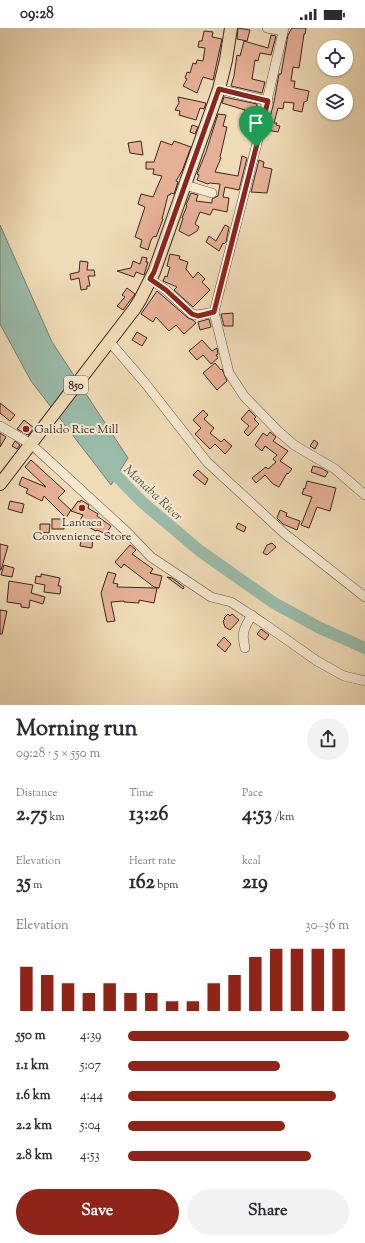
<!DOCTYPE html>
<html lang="en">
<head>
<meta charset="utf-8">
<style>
  body { margin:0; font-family:"Sorts Mill Goudy",serif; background:#f2f2f3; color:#2b2b33; height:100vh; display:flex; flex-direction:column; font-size:15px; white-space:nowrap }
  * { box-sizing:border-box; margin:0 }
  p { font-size:13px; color:#7c7c81 }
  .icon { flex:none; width:22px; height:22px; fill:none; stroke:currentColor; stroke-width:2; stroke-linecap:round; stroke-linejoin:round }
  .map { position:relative; height:677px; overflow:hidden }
  .panel { display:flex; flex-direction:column; background:#fff; flex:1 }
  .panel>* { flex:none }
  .buttons { position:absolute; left:317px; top:12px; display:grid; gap:8px }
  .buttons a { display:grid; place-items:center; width:36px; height:36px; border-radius:50%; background:#fff; box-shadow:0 1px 3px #0004; font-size:20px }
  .pin { position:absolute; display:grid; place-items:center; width:34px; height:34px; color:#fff; margin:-41px -17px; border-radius:50% 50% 50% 0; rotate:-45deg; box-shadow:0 0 4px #0007 }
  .pin .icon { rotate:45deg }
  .round { display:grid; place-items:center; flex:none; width:42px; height:42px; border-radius:21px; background:#f2f2f3 }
  .overview { display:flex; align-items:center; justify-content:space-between; height:68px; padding:0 16px }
  h1 { font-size:22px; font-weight:700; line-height:30px }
  .figures { display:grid; grid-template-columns:repeat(3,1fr); gap:6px; height:68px; padding:4px 16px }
  .figures div { display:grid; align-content:center }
  .figures b { font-size:20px; font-weight:700 }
  .figures small { font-size:11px; font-weight:400 }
  .figures p { font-size:11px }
  .chart { height:112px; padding:8px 16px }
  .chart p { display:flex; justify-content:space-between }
  .chart svg { width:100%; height:72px; margin-top:4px; stroke:#8f2418; stroke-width:6 }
  .primary-button { display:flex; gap:8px; margin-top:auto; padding:8px 16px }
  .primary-button a { flex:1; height:46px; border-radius:24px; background:#8f2418; color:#fff; font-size:16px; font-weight:700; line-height:46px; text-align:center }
  .primary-button a+a { background:#f2f2f3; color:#2b2b33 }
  ul { padding:0 16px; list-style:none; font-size:13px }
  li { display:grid; grid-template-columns:64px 48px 1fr; align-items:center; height:30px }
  li i { height:10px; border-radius:5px; background:#8f2418 }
  .status { display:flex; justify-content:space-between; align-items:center; height:28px; padding:0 20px; background:#fff; direction:ltr }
  .status svg { height:11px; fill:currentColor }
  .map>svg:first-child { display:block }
  .water { fill:#9abbaa; stroke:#748073 }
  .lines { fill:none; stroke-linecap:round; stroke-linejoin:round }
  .river { stroke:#9abbaa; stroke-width:12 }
  .building { fill:#e6b096; stroke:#3a2821 }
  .minor-casing { stroke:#675546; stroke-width:10 }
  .major-casing { stroke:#3a2821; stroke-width:14 }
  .minor { stroke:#f5e8d0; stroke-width:9 }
  .major { stroke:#efdbb6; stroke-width:12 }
  .route-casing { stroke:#fff; stroke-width:8 }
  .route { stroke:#8f2418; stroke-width:5 }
  .poi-dot { fill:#8f2418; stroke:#f5e8d0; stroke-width:1.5 }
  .labels { text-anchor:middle; stroke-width:4; stroke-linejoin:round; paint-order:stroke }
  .shield { fill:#f5e8d0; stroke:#726256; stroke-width:1 }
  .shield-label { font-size:11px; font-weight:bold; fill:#3a2821 }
  .poi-label { font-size:12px; fill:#3a2821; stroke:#f5e8d0; text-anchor:start }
  .water-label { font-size:13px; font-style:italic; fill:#524d43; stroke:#f5e8d0 }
</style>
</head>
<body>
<div class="status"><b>09:28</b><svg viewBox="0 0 49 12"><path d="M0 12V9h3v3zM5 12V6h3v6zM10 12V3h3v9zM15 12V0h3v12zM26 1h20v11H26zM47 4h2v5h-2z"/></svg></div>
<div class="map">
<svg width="365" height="677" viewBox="0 0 365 677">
  <rect width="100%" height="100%" fill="#efdbb6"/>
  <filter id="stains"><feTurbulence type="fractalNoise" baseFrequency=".005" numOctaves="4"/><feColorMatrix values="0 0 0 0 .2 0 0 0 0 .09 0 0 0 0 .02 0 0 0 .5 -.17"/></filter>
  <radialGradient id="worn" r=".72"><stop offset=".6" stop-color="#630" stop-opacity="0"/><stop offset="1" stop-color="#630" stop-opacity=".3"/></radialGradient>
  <!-- water -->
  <polygon class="water" points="0,197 52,314 128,430 111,457 31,353 0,296"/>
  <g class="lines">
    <!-- river -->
    <polyline class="river" points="105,436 142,474 200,523 274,575 320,600 365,620"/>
  </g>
  <!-- building -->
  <g class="building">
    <polygon points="238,0 250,2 247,13 237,11"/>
    <polygon points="292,0 306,0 305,6 304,6 299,40 293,39 291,53 295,53 294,60 309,63 307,73 304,74 302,84 293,82 294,75 284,74 283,81 278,80 274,95 277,95 276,97 280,98 278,104 267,102 267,100 274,74 279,46 281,46 288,7"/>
    <polygon points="204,3 213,4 212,9 222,11 213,52 203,49 197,65 183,58 187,51 185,50 187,44 190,45 193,35 196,36 197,32 203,33 205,20 198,19 199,13 202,13"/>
    <polygon points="271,7 276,8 271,27 260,25 258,33 255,32 252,51 265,54 262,65 231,58 234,48 237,27 240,28 244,13 268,20"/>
    <polygon points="178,69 206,75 204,81 200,80 196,92 179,87 180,83 175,82 179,75"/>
    <polygon points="224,69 257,76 255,90 244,86 245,82 222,75"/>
    <polygon points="218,86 226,87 223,98 227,99 220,129 221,130 215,144 238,148 242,128 247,130 239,162 225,159 223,169 229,170 227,184 213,181 210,187 200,184 195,196 199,199 197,203 189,208 179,203 183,190 182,190 187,178 186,177 191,165 198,167 196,173 212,175 212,171 218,168 220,156 209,155 208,156 197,152 199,147 197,146 206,124"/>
    <polygon points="192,97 198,99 195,106 190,104"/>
    <polygon points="141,113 143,127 130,125 128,115"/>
    <polygon points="161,113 172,117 174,113 191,119 182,143 176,153 178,154 174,166 171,165 170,167 168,167 162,191 163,191 158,204 156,209 154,208 151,212 148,222 140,219 142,212 135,209 145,179 138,176 141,166 153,169 162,148 153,146 154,141 146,141 146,134 154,134"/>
    <polygon points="259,132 264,134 263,139 272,141 267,165 251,164"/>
    <polygon points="225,197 229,199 226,214 224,216 223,215 219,223 206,214 209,208 216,213"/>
    <polygon points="170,226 180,228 179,231 188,234 186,241 193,250 198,244 205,251 202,254 210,262 193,279 174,262 177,259 163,253 165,248 167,249 170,239 167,238"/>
    <polygon points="142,229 147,230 146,234 148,234 144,247 136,244 134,249 117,243 131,240 133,233 140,236"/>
    <polygon points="80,233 88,234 87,242 94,242 95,248 88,248 90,258 87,258 87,261 81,262 79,250 71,252 70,246 79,244"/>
    <polygon points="127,260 135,266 123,282 117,278 125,269 122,267"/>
    <polygon points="157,263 188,290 193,292 196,295 184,306 176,297 169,303 156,289 153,294 141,286"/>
    <polygon points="233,285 233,298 224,298 221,286"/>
    <polygon points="209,291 211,299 200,302 198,294"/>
    <polygon points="137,304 147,310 142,318 132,312"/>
    <polygon points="202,312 212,323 217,320 218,326 216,327 218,330 211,336 203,327 197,332 189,323"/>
    <polygon points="215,335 221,342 222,341 227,353 217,362 203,345"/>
    <polygon points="0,375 15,387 10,393 0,385"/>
    <polygon points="203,382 208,387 204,391 214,400 210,405 221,414 224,411 232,418 225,426 215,416 210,421 195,406 201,400 193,392"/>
    <polygon points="249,382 256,389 254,391 259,396 248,408 244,404 249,398 241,391"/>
    <polygon points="24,392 34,400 28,407 17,401"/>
    <polygon points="270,404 276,409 273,413 288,423 280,433 292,441 288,446 287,445 279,459 273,456 265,447 256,455 252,450 266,439 268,441 276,434 273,431 277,427 265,418 262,423 255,417 263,405 267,408"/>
    <polygon points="0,405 6,409 0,419"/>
    <polygon points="314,412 318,415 315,421 310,418"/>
    <polygon points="15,413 20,417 17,421 12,418"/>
    <polygon points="31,432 65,463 58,470 71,482 66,490 44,468 42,473 26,465 28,461 19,457 22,449 46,459 25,439"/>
    <polygon points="313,438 321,440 328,444 325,449 311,444"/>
    <polygon points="198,442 208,451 205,457 193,447"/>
    <polygon points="307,453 336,460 330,483 317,479 309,500 301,497 312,469 302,466 304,460 305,461"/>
    <polygon points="81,472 89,477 88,480 98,486 97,488 111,498 106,506 97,502 96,503 79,494 83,487 71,483 78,473 80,474"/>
    <polygon points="10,473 24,476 22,485 8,481"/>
    <polygon points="280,482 287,485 286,488 300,493 297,502 283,496 277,490"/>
    <rect x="52" y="491" width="12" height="10"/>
    <polygon points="238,495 246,499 244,504 236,500"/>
    <polygon points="40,496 50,496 49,505 40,504"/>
    <polygon points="82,507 93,509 92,520 80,518"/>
    <polygon points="272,515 276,519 267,527 263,525 267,517"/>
    <polygon points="0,516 8,518 1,542 0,542"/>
    <polygon points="130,517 136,522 132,526 153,541 150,545 162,548 159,560 154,559 124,536 121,540 115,534"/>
    <polygon points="4,537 14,540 12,549 1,547"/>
    <polygon points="108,544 116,546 113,555 118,556 117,559 157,560 154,575 139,572 139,575 124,574 124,573 111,574 115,593 107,594 101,565"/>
    <polygon points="41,546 60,550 58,558 61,558 60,566 44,564 45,557 35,555 36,548 41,549"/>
    <polygon points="167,549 172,550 184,559 183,561"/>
    <polygon points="9,553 33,557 31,565 45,569 43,576 30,572 29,580 21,579 21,576 7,574"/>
    <polygon points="0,582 7,583 2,606 0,606"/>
    <polygon points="228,586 230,588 232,586 239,592 230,602 225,599 223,593 225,591 224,590"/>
    <polygon points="261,601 269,607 265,612 257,606"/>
    <polygon points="224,609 231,616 225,624 217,617"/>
  </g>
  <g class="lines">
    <defs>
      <g id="minor">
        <polyline points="267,0 283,3"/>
        <polyline points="284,0 256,119 214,284 229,345 244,368 278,403 294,417 335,441 365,467"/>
        <polyline points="219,61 268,73"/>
        <polyline points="185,157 212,165"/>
        <polyline points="150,251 166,262 192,286 198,287 214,284"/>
        <polyline points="109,313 145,355 207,434 285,506 365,569"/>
        <polyline points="0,398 31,416 127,504 151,529 211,569 231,574 263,595 317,633 344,648 365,653"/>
        <path d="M245,620c-4,-15 -1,-20 7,-33"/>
      </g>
      <polyline id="major" points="0,456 135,280 140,272 154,244 219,61 226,32 231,0"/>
    </defs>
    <!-- minor casing -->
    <use href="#minor" class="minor-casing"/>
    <!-- major casing -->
    <use href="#major" class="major-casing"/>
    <!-- minor -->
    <use href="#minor" class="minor"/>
    <!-- major -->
    <use href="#major" class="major"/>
  </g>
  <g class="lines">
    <defs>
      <polygon id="route" points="219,61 268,73 214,284 198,288 192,286 166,262 150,251 154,244"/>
    </defs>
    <!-- route casing -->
    <use href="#route" class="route-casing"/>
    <!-- route -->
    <use href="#route" class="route"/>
  </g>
  <!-- markers -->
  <g class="poi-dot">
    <circle cx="26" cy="401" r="4"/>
    <circle cx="82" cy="480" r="4"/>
  </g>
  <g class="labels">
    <!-- shield labels -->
    <rect class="shield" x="64" y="348" width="24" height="18" rx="3"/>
    <g class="shield-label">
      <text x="76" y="361">850</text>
    </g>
    <!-- poi labels -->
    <g class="poi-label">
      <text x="34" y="405">Galido Rice Mill</text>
      <text x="82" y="498" text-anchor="middle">Lantaca<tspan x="82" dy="14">Convenience Store</tspan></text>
    </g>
    <!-- water labels -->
    <g class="water-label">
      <text transform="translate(154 464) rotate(43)" y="5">Manaba River</text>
    </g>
  </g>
  <rect width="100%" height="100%" filter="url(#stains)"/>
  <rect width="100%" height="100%" fill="url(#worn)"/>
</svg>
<div class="buttons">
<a><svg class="icon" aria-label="locate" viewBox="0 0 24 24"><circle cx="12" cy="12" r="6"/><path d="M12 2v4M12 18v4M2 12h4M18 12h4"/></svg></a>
<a><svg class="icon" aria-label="layers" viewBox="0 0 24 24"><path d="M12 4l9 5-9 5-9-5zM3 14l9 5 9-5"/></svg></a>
</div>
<div class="pin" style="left:256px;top:119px;background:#1e9e55"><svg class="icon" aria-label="arrive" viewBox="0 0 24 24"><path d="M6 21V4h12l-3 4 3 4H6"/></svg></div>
</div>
<section class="panel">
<div class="overview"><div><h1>Morning run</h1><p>09:28 · 5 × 550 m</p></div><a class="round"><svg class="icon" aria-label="share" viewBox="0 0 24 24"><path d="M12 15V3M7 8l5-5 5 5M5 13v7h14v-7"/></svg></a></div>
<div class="figures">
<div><p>Distance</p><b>2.75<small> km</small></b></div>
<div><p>Time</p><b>13:26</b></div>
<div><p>Pace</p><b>4:53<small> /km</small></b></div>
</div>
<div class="figures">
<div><p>Elevation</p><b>35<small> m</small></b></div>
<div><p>Heart rate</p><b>162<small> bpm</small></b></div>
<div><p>kcal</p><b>219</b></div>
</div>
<div class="chart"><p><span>Elevation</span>30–36 m</p>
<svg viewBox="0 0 160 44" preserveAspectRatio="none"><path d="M5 44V17M15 44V22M25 44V27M35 44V33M45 44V27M55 44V33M65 44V33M75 44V38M85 44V38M95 44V27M105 44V22M115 44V11M125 44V6M135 44V6M145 44V6M155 44V6"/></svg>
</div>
<ul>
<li><b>550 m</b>4:39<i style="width:100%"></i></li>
<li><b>1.1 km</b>5:07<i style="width:69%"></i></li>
<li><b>1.6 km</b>4:44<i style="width:94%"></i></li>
<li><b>2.2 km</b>5:04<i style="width:71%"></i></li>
<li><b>2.8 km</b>4:53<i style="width:83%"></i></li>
</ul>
<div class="primary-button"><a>Save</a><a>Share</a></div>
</section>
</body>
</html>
